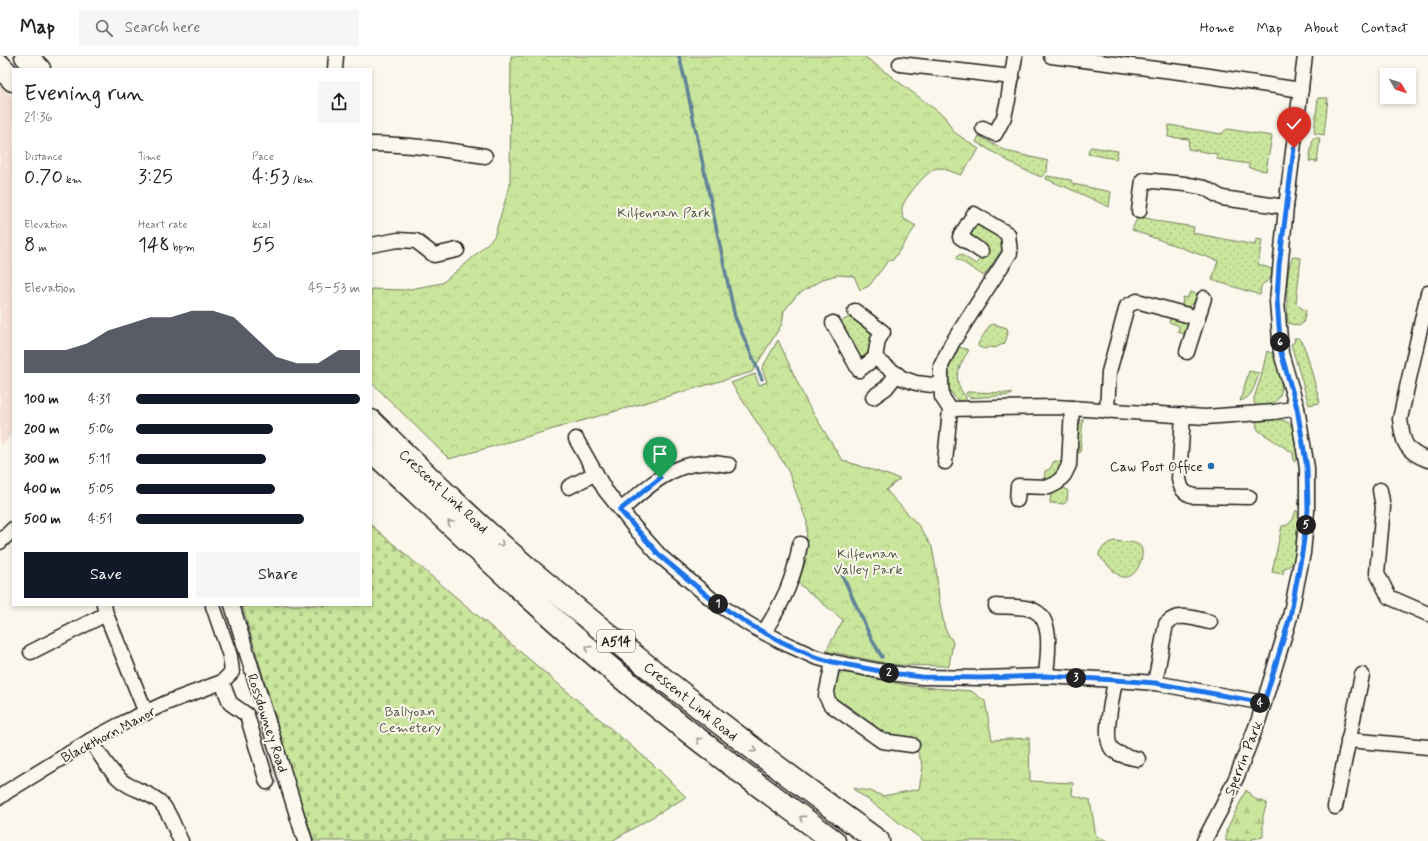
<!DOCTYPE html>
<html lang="en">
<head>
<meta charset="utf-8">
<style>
  body { margin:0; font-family:Mynerve,sans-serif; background:#f6f6f6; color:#222; height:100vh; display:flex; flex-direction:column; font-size:15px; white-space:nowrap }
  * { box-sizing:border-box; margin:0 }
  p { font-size:13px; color:#767676 }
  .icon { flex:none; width:22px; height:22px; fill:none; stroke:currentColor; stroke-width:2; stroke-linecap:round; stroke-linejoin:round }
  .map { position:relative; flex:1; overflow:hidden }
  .details { position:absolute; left:12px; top:12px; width:360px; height:538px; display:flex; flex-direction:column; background:#fff; border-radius:0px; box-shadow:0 2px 6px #0003 }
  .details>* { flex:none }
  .needle { width:26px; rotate:129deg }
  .buttons { position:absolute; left:1380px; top:12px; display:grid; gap:8px }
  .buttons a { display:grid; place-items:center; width:36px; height:36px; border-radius:0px; background:#fff; box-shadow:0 2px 6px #0003; font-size:20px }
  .pin { position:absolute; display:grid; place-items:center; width:34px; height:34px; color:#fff; margin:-41px -17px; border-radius:50% 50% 50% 0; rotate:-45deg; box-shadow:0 0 4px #0007 }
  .pin .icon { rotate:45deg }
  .km { position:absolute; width:20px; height:20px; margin:-10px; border-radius:50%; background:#222; color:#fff; font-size:11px; line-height:20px; text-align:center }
  .round { display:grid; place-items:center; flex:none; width:42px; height:42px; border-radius:0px; background:#f6f6f6 }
  .head { display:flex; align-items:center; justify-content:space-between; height:68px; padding:0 12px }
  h1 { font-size:22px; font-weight:600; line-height:30px }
  .stats { display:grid; grid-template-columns:repeat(3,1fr); gap:6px; height:68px; padding:4px 12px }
  .stats div { display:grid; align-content:center }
  .stats b { font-size:20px; font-weight:600 }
  .stats small { font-size:11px; font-weight:400 }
  .stats p { font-size:11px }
  .chart { height:112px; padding:8px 12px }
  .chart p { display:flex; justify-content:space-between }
  .chart svg { width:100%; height:72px; margin-top:4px; fill:#111827; opacity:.7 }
  .action { display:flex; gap:8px; margin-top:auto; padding:8px 12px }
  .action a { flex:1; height:46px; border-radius:0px; background:#111827; color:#fff; font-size:16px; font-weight:600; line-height:46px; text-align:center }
  .action a+a { background:#f6f6f6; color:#222 }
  ul { padding:0 12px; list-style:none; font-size:13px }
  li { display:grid; grid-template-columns:64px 48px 1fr; align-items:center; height:30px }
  li i { height:10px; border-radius:5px; background:#111827 }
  header { display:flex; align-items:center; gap:24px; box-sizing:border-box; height:56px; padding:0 20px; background:#fff; border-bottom:1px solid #e0e0e0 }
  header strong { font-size:19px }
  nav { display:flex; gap:22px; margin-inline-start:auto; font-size:14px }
  .search { width:280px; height:36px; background:#f6f6f6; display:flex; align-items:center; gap:10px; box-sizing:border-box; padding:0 14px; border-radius:0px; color:#767676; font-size:15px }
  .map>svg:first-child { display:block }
  .built { fill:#f4e0d4 }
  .grass { fill:url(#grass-dots); stroke:#73805c }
  .forest { fill:url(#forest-firs); stroke:#73805c }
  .cemetery { fill:url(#cemetery-stones); stroke:#73805c }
  .park { fill:url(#park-crowns); stroke:#73805c }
  .garden { fill:url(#garden-furrows); stroke:#73805c }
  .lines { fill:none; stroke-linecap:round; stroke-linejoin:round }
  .stream { stroke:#608399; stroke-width:3.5 }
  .street-casing { stroke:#1c1c1c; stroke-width:17 }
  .highway-casing { stroke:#1c1c1c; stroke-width:25 }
  .street { stroke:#fbf7ec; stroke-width:14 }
  .highway { stroke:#fbf7ec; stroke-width:22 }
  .oneway { stroke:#97948e }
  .route-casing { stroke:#fff; stroke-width:8 }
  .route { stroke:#1a73e8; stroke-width:5 }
  .poi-dot { fill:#1f6fb2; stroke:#fbf7ec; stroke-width:1.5 }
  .labels { text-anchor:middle; stroke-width:4; stroke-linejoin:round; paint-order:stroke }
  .shield { fill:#fbf7ec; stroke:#5f5e5a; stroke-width:1 }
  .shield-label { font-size:13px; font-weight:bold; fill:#1c1c1c }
  .park-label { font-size:14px; fill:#505842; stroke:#fbf7ec }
  .poi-label { font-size:14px; fill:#1c1c1c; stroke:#fbf7ec; text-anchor:end }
  .street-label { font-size:14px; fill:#1c1c1c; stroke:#fbf7ec }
</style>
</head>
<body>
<header>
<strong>Map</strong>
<div class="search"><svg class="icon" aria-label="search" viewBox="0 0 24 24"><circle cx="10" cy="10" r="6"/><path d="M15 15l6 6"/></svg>Search here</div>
<nav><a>Home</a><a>Map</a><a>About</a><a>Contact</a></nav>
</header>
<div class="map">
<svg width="1428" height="785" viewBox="0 0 1428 785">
  <defs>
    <pattern id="grass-dots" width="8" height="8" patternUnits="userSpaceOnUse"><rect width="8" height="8" fill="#cae59c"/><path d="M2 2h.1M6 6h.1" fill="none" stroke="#adc486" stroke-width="1.8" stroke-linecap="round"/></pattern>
    <pattern id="forest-firs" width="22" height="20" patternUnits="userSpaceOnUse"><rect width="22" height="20" fill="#cae59c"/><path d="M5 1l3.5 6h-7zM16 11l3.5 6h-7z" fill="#adc486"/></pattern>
    <pattern id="cemetery-stones" width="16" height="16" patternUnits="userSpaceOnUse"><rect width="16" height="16" fill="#cae59c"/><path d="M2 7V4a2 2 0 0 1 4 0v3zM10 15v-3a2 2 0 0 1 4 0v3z" fill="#adc486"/></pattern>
    <pattern id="park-crowns" width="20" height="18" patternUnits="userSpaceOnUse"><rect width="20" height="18" fill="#cae59c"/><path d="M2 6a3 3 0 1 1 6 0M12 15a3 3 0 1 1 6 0" fill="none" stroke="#adc486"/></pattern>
    <pattern id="garden-furrows" width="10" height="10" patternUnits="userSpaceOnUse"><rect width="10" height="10" fill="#cae59c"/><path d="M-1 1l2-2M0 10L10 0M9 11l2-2" fill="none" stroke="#adc486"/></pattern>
  </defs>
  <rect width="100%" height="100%" fill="#fbf7ec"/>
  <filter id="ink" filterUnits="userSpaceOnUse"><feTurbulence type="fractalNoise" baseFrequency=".025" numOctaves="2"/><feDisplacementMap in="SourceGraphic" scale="8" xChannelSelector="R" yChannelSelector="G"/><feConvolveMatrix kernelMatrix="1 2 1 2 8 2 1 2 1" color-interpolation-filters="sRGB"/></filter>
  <g filter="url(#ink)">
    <!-- built -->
    <polygon class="built" points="0,27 13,43 13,377 0,391"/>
    <!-- grass -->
    <g class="grass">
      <polygon points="1318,42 1328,42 1324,79 1314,77"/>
      <polygon points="1169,69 1221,78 1227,73 1272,80 1266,115 1249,112 1249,108 1217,103 1217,98 1188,93 1189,83 1168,81"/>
      <polygon points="979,80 1002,93 1010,96 1048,105 1047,116 1041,121 1020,112 976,86"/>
      <polygon points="1313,82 1320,82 1317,106 1309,105"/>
      <polygon points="1091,91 1118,95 1116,103 1088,98 1089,93"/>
      <polygon points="1047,120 1071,124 1073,128 1111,136 1109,151 1077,136 1046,123"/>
      <polygon points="1138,160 1162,166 1194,171 1193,177 1255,189 1256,183 1262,184 1258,208 1272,213 1271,222 1261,230 1260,239 1212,224 1218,205 1132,174"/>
      <polygon points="978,168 1002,181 1002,194 984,220 956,202 960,198 976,208 987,192 973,183 971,176 974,169"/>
      <path d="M1293,201l8,1 -5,45 3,3 7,5 -3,12 -4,3 -11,-3c-1,-15 -3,-55 5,-66z"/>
      <polygon points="852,260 873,275 870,298 868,301 863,302 860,300 839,266"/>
      <polygon points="994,268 1007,272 1008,277 1005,287 995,292 989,291 985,293 979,291 978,289 979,286 990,269"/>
      <polygon points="1294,282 1298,282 1302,285 1305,294 1306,295 1320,347 1309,349 1291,288 1293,287 1295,285"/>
      <path d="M959,291l10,3c-11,18 -18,29 -3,47v2l-2,3c-7,-1 -11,-5 -13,-10l-4,-1c1,-17 0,-31 12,-44z"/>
      <path d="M1267,295l8,4c5,24 17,48 -16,53l-5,-5v-5l7,-21z"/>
      <path d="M1249,315l10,2c-4,11 -6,25 -19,28z"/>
      <polygon points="967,336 1011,337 1011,339 970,342 966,338"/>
      <polygon points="1083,363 1080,397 1075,394 1076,373"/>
      <path d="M1271,363c27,0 24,15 29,37l-6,6 -1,-9 -34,-22 -2,-3 -1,-7z"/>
      <polygon points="1054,405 1064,406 1055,422 1044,426 1045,415 1050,413"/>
      <polygon points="1060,431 1066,433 1068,435 1067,445 1064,448 1050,447 1051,437"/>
      <path d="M1296,454l4,4 -6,49 -6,4 -4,1 -1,6 -11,-2 10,-46c9,0 12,-8 14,-16z"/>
      <path d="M1114,485c7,1 19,0 25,4 9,5 -2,39 -19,31 -6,-3 -16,-15 -21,-20v-3c3,-6 8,-10 15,-12z"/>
    </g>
    <!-- forest -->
    <polygon class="forest" points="1246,734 1255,743 1267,747 1263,760 1263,781 1252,783 1252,785 1226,785 1226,775"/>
    <!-- cemetery -->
    <polygon class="cemetery" points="371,469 656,711 686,741 612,785 314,785 298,738 242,549 371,549"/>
    <!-- park -->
    <g class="park">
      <path d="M511,0h353l80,60 10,16 25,17 -18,26c-7,-2 -17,-7 -24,-7 -9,1 -34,32 -35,40 -1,3 1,7 1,10l13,8 -23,34 -5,1 -19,25 -9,4 -6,-14 -17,-1 -14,4 -26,16 -13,16 -2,13 -30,48 -303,87 -78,-77v-93l34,1 37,-7 27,-22 25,-24 16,-52z"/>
      <polygon points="778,284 807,347 842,404 900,423 886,434 919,470 932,491 936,513 939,543 945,573 953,586 949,610 895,609 826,595 843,564 798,527 806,504 807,466 787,412 731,327 755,318 759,329 767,326 762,312"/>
      <path d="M841,617h7l63,13 60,5 14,10 7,39 37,-2 1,43 43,2 -1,12 18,5 6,36 12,5h-184l-72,-53 18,3 13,5 36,-7 4,-23 -6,-16 1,-10 -27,-2 -17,-9v-5l-30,-21 -2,2c-9,-5 -13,-16 -8,-25 1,-3 5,-5 7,-7z"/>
    </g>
    <!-- garden -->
    <g class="garden">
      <polygon points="1190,236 1198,238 1194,247 1186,252 1182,249 1183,241 1187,242"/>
      <path d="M1171,260l15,6c2,5 2,8 -2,12l-6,-2 1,-5 -2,-2 -8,-3z"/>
    </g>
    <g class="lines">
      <!-- stream -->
      <g class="stream">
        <polyline points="679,0 686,28 735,261 762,323"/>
        <polyline points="839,512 871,582 882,601"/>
      </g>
      <defs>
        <g id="street">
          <polyline points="1051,0 1196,18 1301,34"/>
          <polyline points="900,8 1012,21"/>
          <polyline points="335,13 336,0"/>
          <polyline points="983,72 995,78 1004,61 1008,44 1015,0"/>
          <path d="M371,88c38,0 76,6 114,12"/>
          <polyline points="1139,155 1143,124 1185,128 1205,132 1222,142 1286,151"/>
          <polyline points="371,189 398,184 416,185 434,199 457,194"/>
          <path d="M1428,237l-28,126c3,23 4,32 28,41"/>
          <polyline points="833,267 859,314 875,302 878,284 883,276 855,255"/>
          <polyline points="1187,296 1204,242"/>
          <polyline points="875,302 902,322 916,327 941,330"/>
          <polyline points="873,341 886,332 897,318"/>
          <polyline points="950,353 1056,351 1205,361 1274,356 1297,352"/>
          <polyline points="1107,355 1109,316 1127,250 1137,245 1198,262"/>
          <path d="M1183,359l-4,64c2,10 4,14 15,17l55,1"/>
          <polyline points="576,383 605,434 635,472 660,500 715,546 750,569 782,586 815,601 833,606 890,617 922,621 982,622 1046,620 1115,624 1155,627 1264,647"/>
          <polyline points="945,406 950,353 942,341 941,325 941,310 952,287 1010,197 1008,178 974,158 960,181 981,195"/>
          <polyline points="569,431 596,417"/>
          <polyline points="1380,434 1383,451 1377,517 1389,541 1428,558"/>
          <polyline points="1017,444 1018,430 1049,431 1057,427 1064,419 1069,409 1072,352"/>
          <path d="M621,454c23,-20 48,-45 81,-47 9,-1 18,1 27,2"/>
          <polyline points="0,486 13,473"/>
          <polyline points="104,549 106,558 146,657"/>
          <polyline points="232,549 305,785"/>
          <path d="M996,550c9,1 30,0 37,4 22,9 14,48 13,66"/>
          <path d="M764,576c19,-30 30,-52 36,-88"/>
          <polyline points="31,596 106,558"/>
          <polyline points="833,606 826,640 830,648 882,685 912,689"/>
          <path d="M1115,624c-2,16 -13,58 -3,69 7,7 18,8 26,10"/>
          <polyline points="222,626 230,647 247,659 267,726"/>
          <path d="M1155,627l11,-59c13,-13 28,-5 44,-2"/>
          <path d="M91,684c8,14 23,38 37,45 11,6 24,9 33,18 10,11 13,25 20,38"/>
          <polyline points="1348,684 1428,691"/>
          <polyline points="0,741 8,735 91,684 125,666 166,647 222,626 232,616 230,600 213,550"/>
          <polyline points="1335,751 1362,619"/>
          <polyline points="1204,785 1223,749 1237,720 1259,663 1290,561 1303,497 1307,455 1307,412 1297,352 1281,297 1277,245 1286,151 1305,0"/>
        </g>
        <g id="highway">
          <polyline points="26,0 39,13"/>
          <polyline points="0,10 13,24"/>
          <path d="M371,365c54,53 109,107 167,156 110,92 223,180 340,264"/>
          <path d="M371,394c86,80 171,162 262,237 65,54 133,104 201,154"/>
        </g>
      </defs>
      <!-- street casing -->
      <use href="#street" class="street-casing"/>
      <!-- highway casing -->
      <use href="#highway" class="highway-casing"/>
      <!-- street -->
      <use href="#street" class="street"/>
      <!-- highway -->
      <use href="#highway" class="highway"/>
    </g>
    <!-- one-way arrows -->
    <defs><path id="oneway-chevron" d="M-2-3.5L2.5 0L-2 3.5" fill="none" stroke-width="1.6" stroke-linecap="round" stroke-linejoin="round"/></defs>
    <g class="oneway">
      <use href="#oneway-chevron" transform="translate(450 467) rotate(-137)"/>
      <use href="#oneway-chevron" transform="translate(501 488) rotate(42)"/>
      <use href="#oneway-chevron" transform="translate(588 592) rotate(-139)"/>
      <use href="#oneway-chevron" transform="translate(699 684) rotate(-142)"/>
      <use href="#oneway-chevron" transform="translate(754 694) rotate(37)"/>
      <use href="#oneway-chevron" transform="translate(802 762) rotate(-144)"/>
    </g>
  </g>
  <g class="lines" filter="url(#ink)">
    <defs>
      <polyline id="route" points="660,422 620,454 660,500 715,546 750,569 782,586 815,601 833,606 890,617 922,621 982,622 1046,620 1115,624 1155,627 1264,647 1290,561 1302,497 1308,455 1307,412 1297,352 1281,297 1277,244 1279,210 1294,92"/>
    </defs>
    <!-- route casing -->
    <use href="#route" class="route-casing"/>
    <!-- route -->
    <use href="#route" class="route"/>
  </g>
  <!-- markers -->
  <circle class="poi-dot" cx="1211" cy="410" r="4"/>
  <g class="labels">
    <!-- shield labels -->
    <rect class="shield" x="597" y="574" width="38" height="22" rx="3"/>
    <g class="shield-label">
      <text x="616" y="590">A514</text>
    </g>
    <!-- park labels -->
    <g class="park-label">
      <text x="664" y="161">Kilfennan Park</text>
      <text x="868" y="502">Kilfennan<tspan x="868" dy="16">Valley Park</tspan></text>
      <text x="410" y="660">Ballyoan<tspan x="410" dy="16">Cemetery</tspan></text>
    </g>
    <!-- poi labels -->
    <g class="poi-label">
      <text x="1203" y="415">Caw Post Office</text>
    </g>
    <!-- street labels -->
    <g class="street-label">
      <text transform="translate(444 435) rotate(43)" y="5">Crescent Link Road</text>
      <text transform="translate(691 645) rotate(39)" y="5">Crescent Link Road</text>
      <text transform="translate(268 667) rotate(72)" y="5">Rossdowney Road</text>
      <text transform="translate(108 678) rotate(-28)" y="5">Blackthorn Manor</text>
      <text transform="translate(1243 702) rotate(-68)" y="5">Sperrin Park</text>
    </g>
  </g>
</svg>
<div class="buttons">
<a><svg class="needle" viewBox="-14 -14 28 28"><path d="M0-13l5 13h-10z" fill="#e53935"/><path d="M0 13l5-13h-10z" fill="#767676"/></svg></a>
</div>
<div class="pin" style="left:660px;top:422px;background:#1e9e55"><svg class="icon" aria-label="arrive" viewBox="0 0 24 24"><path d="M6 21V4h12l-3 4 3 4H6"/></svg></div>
<div class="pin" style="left:1294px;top:92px;background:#d93025"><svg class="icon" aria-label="check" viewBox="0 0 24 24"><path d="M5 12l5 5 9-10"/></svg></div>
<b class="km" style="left:718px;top:548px">1</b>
<b class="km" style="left:889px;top:617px">2</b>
<b class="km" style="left:1076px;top:622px">3</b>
<b class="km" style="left:1260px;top:647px">4</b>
<b class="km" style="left:1306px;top:469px">5</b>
<b class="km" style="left:1280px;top:286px">6</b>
<section class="details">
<div class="head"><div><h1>Evening run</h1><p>21:36</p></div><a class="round"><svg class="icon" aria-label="share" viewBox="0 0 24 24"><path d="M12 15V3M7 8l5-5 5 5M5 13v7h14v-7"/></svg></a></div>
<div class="stats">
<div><p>Distance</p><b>0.70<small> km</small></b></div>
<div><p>Time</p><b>3:25</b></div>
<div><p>Pace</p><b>4:53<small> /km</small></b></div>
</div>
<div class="stats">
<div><p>Elevation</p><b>8<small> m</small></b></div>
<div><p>Heart rate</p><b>148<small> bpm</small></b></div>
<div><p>kcal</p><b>55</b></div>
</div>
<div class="chart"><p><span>Elevation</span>45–53 m</p>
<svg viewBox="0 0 160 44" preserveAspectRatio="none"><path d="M0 44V30L10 30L20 30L30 26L40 18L50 14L60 10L70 10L80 6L90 6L100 10L110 22L120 34L130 38L140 38L150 30L160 30V44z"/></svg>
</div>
<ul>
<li><b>100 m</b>4:31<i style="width:100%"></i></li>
<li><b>200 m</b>5:06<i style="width:61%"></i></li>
<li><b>300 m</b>5:11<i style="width:58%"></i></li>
<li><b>400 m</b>5:05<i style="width:62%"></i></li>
<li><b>500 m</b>4:51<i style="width:75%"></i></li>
</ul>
<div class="action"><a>Save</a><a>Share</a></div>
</section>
</div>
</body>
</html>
